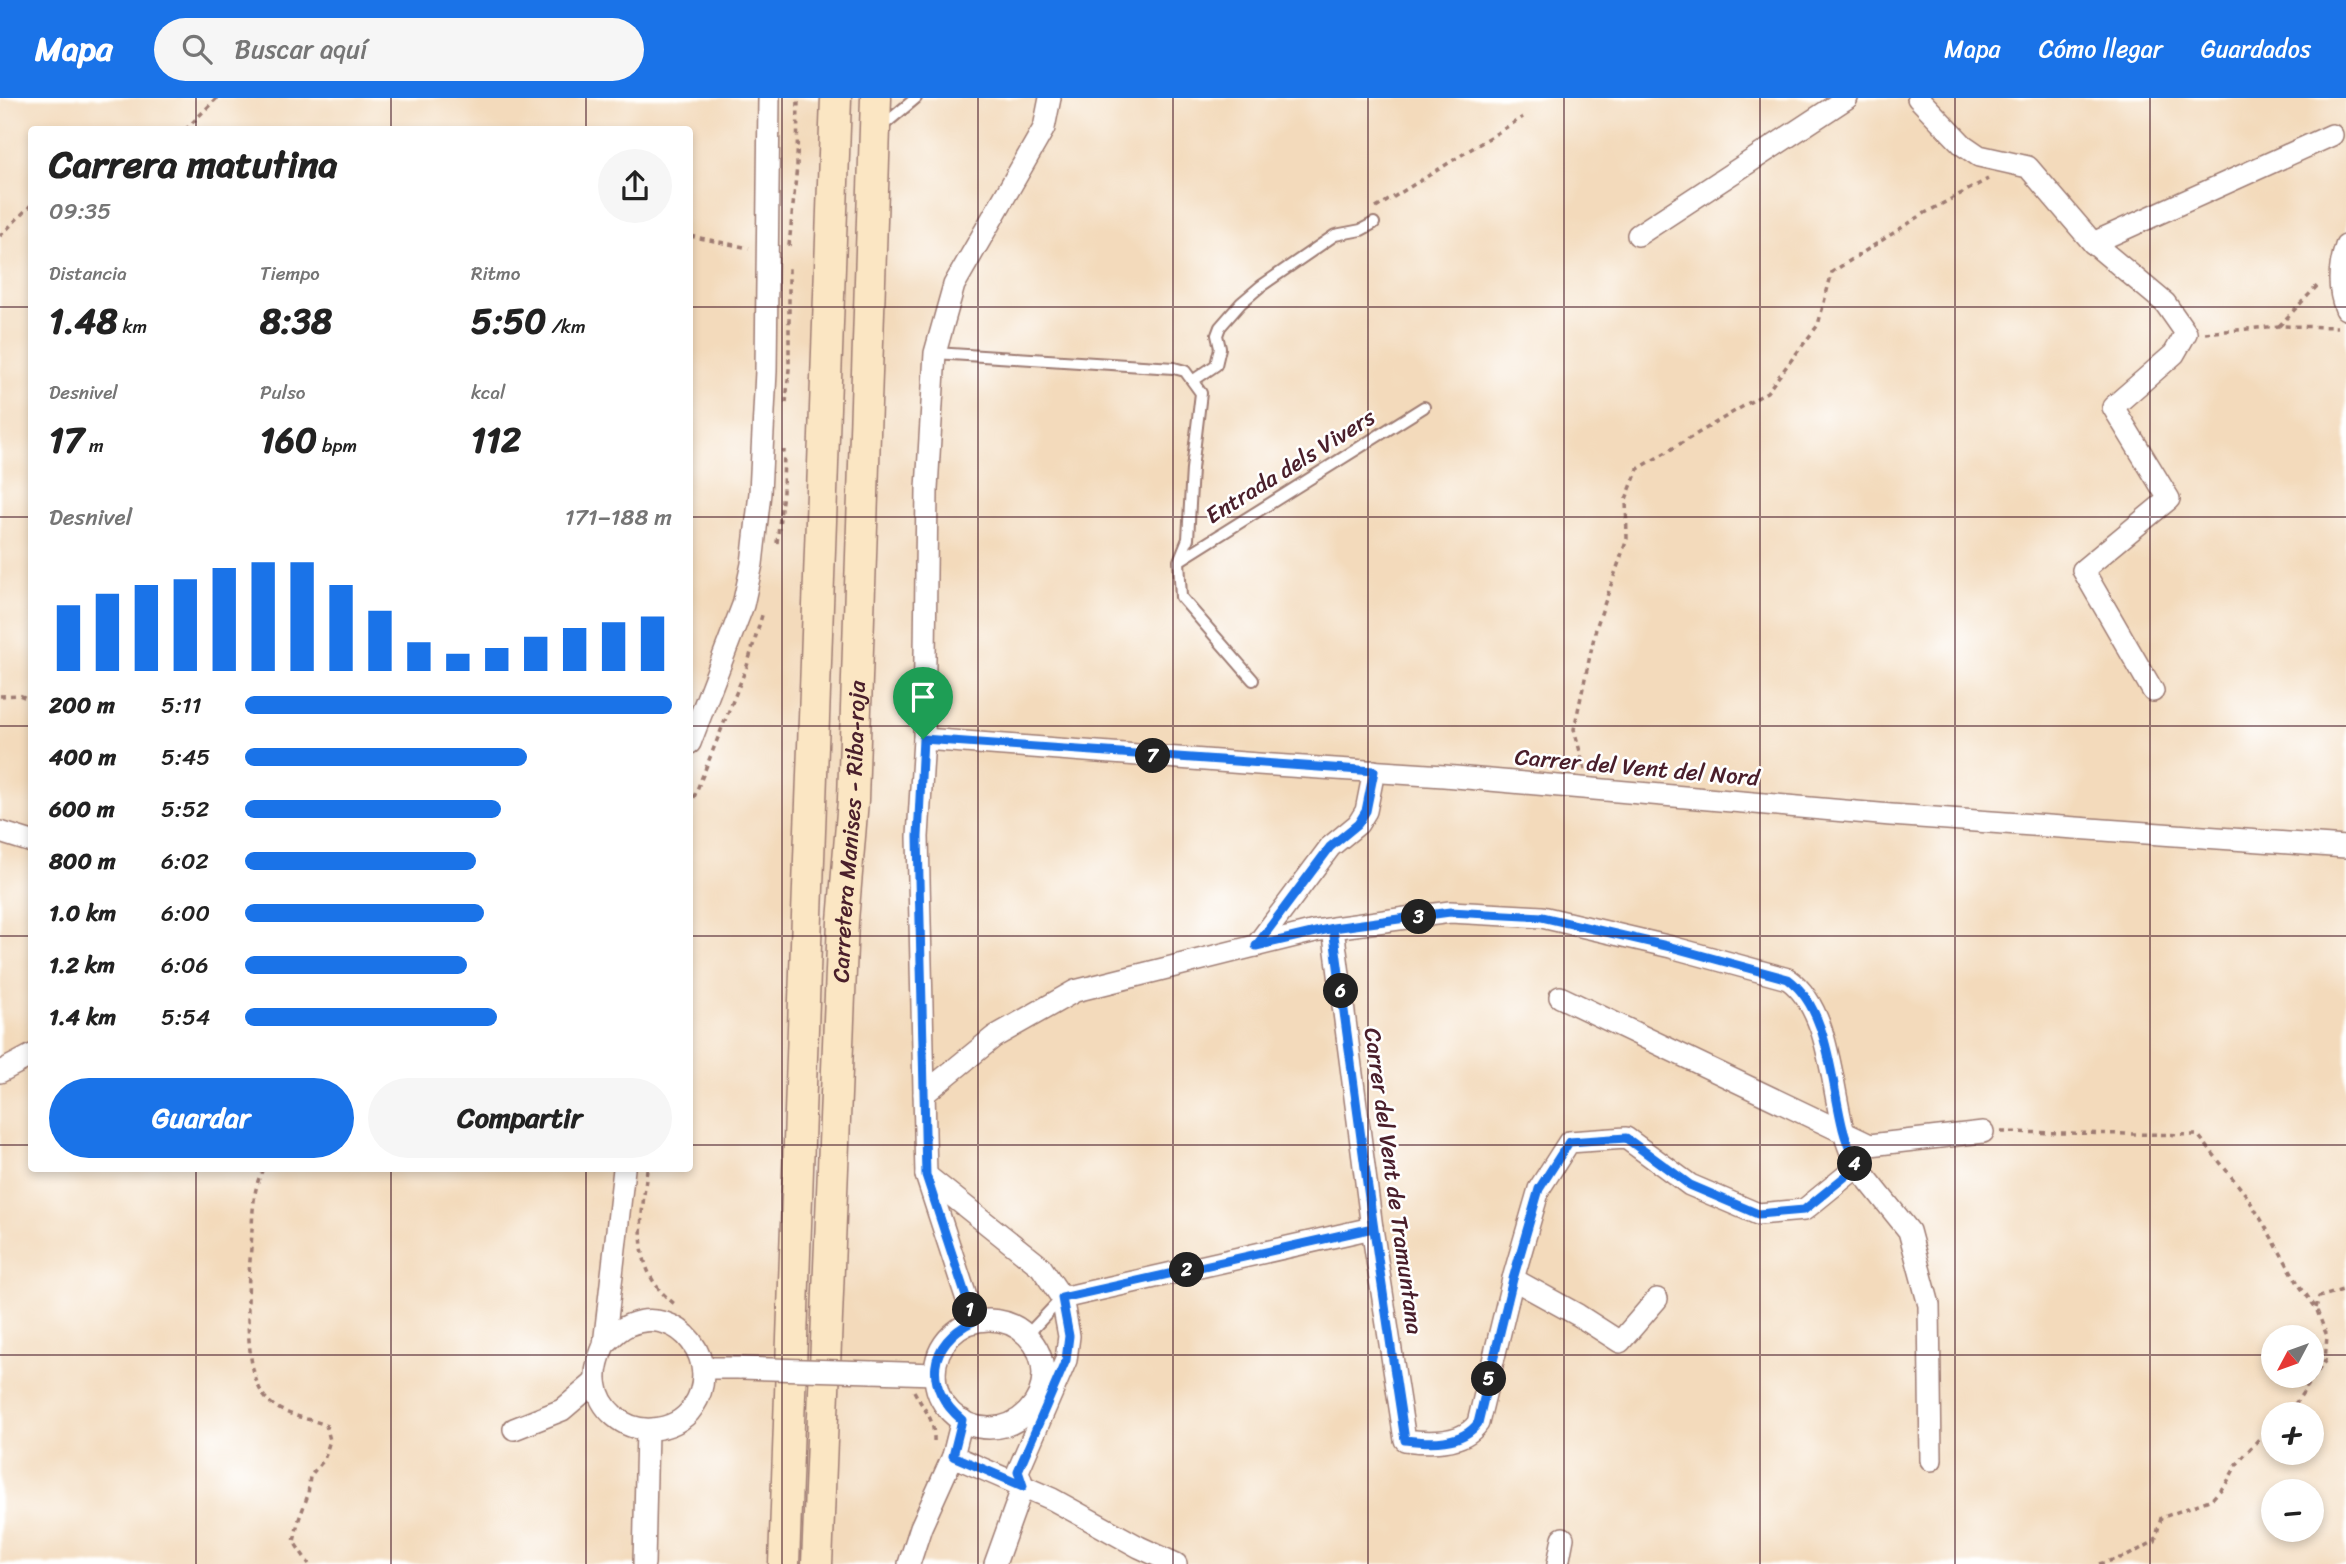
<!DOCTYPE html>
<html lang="es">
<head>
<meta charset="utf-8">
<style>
  body { margin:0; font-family:Sriracha,sans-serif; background:#f6f6f6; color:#222; height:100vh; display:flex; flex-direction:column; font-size:26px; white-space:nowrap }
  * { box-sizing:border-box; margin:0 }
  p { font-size:23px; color:#767676 }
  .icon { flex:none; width:38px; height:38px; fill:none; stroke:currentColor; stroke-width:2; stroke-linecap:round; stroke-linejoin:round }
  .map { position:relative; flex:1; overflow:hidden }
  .panel { position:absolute; left:28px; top:28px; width:665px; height:1046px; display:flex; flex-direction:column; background:#fff; border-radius:7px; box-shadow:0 4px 10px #0003 }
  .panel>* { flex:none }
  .needle { width:46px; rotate:229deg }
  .fabs { position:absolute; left:2261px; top:1227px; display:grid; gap:14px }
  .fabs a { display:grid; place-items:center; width:63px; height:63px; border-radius:50%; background:#fff; box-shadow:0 4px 10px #0003; font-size:35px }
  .pin { position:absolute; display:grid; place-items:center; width:60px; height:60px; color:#fff; margin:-72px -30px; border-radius:50% 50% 50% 0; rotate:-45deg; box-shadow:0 0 7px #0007 }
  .pin .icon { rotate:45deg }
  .km { position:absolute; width:35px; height:35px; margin:-18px; border-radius:50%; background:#222; color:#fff; font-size:19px; line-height:35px; text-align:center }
  .round { display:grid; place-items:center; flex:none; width:74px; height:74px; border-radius:37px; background:#f6f6f6 }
  .headline { display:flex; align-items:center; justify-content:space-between; height:119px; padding:0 21px }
  h1 { font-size:38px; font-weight:700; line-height:52px }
  .metrics { display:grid; grid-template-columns:repeat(3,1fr); gap:10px; height:119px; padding:7px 21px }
  .metrics div { display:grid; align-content:center }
  .metrics b { font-size:35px; font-weight:700 }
  .metrics small { font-size:19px; font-weight:400 }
  .metrics p { font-size:19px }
  .chart { height:196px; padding:14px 21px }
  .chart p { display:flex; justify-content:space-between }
  .chart svg { width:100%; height:126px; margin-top:7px; stroke:#1a73e8; stroke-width:6 }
  .action { display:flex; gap:14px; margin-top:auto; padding:14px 21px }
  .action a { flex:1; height:80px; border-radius:42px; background:#1a73e8; color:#fff; font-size:28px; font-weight:700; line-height:80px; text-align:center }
  .action a+a { background:#f6f6f6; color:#222 }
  ul { padding:0 21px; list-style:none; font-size:23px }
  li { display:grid; grid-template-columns:112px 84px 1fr; align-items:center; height:52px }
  li i { height:18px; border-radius:9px; background:#1a73e8 }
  header { display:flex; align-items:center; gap:42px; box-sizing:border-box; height:98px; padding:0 35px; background:#1a73e8; color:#fff }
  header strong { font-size:33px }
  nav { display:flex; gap:38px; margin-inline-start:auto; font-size:24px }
  .search { width:490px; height:63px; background:#f6f6f6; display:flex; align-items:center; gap:18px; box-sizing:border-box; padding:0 24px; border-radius:38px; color:#767676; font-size:26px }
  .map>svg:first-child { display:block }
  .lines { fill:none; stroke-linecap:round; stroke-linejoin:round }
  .lane-casing { stroke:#9e7c73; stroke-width:14 }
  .street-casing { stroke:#9e7c73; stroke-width:24 }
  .secondary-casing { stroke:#9e7c73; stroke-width:33 }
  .path { stroke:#9e7c73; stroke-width:3.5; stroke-dasharray:5 5; stroke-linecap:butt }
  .lane { stroke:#fff; stroke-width:10 }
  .street { stroke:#fff; stroke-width:21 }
  .secondary { stroke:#fbe6c3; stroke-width:30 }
  .street-bridge-casing { stroke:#9e7c73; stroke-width:24; stroke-linecap:butt }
  .street-bridge { stroke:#fff; stroke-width:21 }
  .route-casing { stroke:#fff; stroke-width:14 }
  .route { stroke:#1a73e8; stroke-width:9 }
  .grid { fill:none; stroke:#4a1f2b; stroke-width:2; stroke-opacity:0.55 }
  .labels { text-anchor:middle; stroke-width:5; stroke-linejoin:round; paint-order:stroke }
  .street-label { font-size:23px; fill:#4a1f2b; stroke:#fff }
</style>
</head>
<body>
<header>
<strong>Mapa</strong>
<div class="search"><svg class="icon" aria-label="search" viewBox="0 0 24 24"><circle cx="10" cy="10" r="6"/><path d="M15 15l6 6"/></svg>Buscar aquí</div>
<nav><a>Mapa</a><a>Cómo llegar</a><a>Guardados</a></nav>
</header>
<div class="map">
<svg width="2346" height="1466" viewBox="0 0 2346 1466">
  <rect width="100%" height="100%" fill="#fff"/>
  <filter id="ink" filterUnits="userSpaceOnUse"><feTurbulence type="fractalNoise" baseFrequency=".0143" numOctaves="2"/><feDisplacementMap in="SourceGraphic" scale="14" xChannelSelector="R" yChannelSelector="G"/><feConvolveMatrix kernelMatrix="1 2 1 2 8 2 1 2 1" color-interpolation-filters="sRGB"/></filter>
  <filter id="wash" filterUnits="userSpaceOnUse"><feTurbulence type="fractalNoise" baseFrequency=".00686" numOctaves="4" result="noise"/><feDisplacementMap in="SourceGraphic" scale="28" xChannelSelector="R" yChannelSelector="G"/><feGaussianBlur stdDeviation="1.57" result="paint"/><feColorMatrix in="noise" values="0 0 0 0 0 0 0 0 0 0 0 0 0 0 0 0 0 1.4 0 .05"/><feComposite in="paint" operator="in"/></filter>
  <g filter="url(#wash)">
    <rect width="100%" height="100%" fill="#f3dabb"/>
  </g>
  <g filter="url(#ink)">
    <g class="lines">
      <defs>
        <g id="lane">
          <polyline points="880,30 916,0"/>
          <polyline points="935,255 1174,270 1185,273 1201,295 1192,371 1188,441 1179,463 1181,499 1253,582"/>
          <polyline points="1194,282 1216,267 1220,250 1217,237 1220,229 1241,205 1261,188 1335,137 1361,132 1374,125"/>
          <polyline points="1180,462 1424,309"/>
          <polyline points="1027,1237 1061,1201"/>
        </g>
        <g id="street">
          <polyline points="1918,0 1963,47 1979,58 2028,69 2093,145 2165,205 2186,235 2174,256 2113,309 2169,401 2083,472 2153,593"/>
          <polyline points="1638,137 1847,0"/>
          <polyline points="2093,145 2332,37"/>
          <path d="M2346,148c-7,21 -9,42 0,63"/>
          <polyline points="924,641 1258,666 1444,678 1891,717 2346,749"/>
          <polyline points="690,645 743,507 752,466 760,395 766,273 769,0"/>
          <polyline points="0,734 32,744"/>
          <polyline points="1256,848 1330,749 1358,726 1366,713 1374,673"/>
          <polyline points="1560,899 1870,1047 1983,1034"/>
          <polyline points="0,974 32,957"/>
          <path d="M924,996l70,-57 81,-46 240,-60 18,-3 117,-16 92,5 129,30 117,32c41,29 43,104 55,150 3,12 8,24 13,36l-4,6 -48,39 -46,4 -68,-29 -64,-47 -57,4 -30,47 -26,90 -35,144c-15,22 -50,20 -73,17l-33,-212 -39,-300"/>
          <polyline points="1856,1067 1909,1133 1929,1207 1931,1362"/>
          <polyline points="926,1077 1041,1169 1062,1200 1069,1238 1066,1262 1018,1373 1023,1388"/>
          <polyline points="1513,1181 1578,1217 1620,1244 1657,1201"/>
          <polyline points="1062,1200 1372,1130"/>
          <circle cx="989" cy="1276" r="54"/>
          <polyline points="974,1223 926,1077 918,739 924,641 927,391 935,255 954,187 1044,30 1050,0"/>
          <path d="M604,1247c8,-8 15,-16 25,-20 51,-21 94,38 64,82 -9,14 -25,21 -41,22 -28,2 -53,-20 -56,-47 -1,-14 3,-25 8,-37l20,-176"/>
          <polyline points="704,1270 741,1270"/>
          <polyline points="872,1274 935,1276"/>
          <polyline points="514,1331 562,1312 596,1283"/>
          <polyline points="953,1358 1052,1401 1139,1449 1176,1466"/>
          <polyline points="644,1466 647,1332"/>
          <polyline points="909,1466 921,1429 953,1358 962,1322"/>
          <polyline points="995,1466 1023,1388"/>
          <polyline points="1558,1466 1563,1440"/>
        </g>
        <g id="secondary">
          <polyline points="784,1466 836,0"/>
          <path id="s1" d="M817,1466l26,-643 10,-121 23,-702"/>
        </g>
      </defs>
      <!-- lane casing -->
      <use href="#lane" class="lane-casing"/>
      <!-- street casing -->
      <use href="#street" class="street-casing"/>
      <!-- secondary casing -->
      <use href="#secondary" class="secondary-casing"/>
      <!-- path -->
      <g class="path">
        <polyline points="185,32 217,0"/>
        <polyline points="1376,110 1523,19"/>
        <polyline points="0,138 32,106"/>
        <polyline points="690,138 749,150"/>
        <polyline points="789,148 797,68 798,0"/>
        <polyline points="2279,228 2319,186"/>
        <polyline points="2205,235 2279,228 2337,229"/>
        <polyline points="786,305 789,271 789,170"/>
        <polyline points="777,445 783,394 784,352"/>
        <polyline points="0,598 19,597 32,602"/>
        <polyline points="1585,672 1574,631 1596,530 1627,441 1626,401 1638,371 1767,294 1818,227 1832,174 1925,115 1988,81"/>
        <polyline points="690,709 747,568 763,514"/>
        <polyline points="2001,1034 2198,1037 2246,1097 2262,1123 2299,1187 2316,1210 2327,1238 2325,1263 2288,1316"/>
        <path d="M263,1071c-12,23 -10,53 -12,79 -3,35 -9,118 13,148 14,19 41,21 62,29l4,15 -6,20 -14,16 -2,19 -10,27 -4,20 15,22"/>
        <path d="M647,1071c-5,51 -19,101 29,136"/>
        <polyline points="2316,1210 2319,1199 2346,1191"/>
        <path d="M914,1293c12,23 21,26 20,54"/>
        <polyline points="2099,1466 2127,1458 2155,1443 2161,1420 2212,1401 2226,1386 2237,1366 2258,1342 2273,1329"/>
      </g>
      <!-- lane -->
      <use href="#lane" class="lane"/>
      <!-- street -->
      <use href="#street" class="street"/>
      <!-- secondary -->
      <use href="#secondary" class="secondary"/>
      <defs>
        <polyline id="street-bridge" points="741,1270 872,1274"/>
      </defs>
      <!-- street-bridge casing -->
      <use href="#street-bridge" class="street-bridge-casing"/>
      <!-- street-bridge -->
      <use href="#street-bridge" class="street-bridge"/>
    </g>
  </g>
  <g class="lines" filter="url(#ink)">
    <defs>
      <path id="route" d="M923,641l-5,98 8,338 48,146c-47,22 -51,66 -12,99l-9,36 70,30 -5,-15 48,-111 3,-24 -7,-38 311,-70 -40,-300 117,-16 92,5 129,30 117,32c41,30 43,104 55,150 3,12 8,24 13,36l-4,6 -48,39 -46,4 -68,-29 -64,-47 -57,4 -30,47 -26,90 -35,144c-16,22 -49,20 -73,17 -26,-170 -50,-341 -72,-512l-77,18 74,-99 28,-23 8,-13 8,-40 -451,-32"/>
    </defs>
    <!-- route casing -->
    <use href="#route" class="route-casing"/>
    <!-- route -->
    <use href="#route" class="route"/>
  </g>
  <!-- grid -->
  <path class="grid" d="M196,0v32M391,0v32M586,0v32M782,0v1466M978,0v1466M1173,0v1466M1368,0v1466M1564,0v1466M1760,0v1466M1955,0v1466M2150,0v1466M0,209h32M690,209h1656M0,419h32M690,419h1656M0,628h32M690,628h1656M0,838h32M690,838h1656M0,1047h32M690,1047h1656M196,1071v395M391,1071v395M586,1071v395M0,1257h2273M2312,1257h34"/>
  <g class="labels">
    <!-- street labels -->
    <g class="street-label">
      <text transform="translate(1290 368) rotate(-32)" y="8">Entrada dels Vivers</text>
      <text transform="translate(1637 669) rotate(5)" y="8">Carrer del Vent del Nord</text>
      <text dy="8" stroke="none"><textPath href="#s1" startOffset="733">Carretera Manises - Riba-roja</textPath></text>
      <text transform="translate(1394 1083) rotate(82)" y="8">Carrer del Vent de Tramuntana</text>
    </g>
  </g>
</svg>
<div class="fabs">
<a><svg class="needle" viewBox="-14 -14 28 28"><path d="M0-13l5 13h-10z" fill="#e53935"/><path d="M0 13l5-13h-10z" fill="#767676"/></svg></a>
<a>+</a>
<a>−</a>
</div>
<div class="pin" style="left:923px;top:641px;background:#1e9e55"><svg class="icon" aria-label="arrive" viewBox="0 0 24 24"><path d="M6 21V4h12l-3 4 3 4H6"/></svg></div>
<b class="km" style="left:970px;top:1212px">1</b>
<b class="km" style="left:1187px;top:1172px">2</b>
<b class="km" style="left:1419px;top:819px">3</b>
<b class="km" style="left:1855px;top:1066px">4</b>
<b class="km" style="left:1489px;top:1281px">5</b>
<b class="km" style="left:1341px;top:893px">6</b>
<b class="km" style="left:1153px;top:658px">7</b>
<section class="panel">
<div class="headline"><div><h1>Carrera matutina</h1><p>09:35</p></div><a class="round"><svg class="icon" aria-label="share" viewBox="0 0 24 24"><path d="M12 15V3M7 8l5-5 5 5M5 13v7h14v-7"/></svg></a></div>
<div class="metrics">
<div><p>Distancia</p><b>1.48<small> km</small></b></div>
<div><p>Tiempo</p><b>8:38</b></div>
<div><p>Ritmo</p><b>5:50<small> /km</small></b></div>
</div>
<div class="metrics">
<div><p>Desnivel</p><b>17<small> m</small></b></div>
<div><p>Pulso</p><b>160<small> bpm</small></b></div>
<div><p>kcal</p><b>112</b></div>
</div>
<div class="chart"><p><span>Desnivel</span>171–188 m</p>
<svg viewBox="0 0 160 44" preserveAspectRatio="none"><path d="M5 44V21M15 44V17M25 44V14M35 44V12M45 44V8M55 44V6M65 44V6M75 44V14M85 44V23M95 44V34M105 44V38M115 44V36M125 44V32M135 44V29M145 44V27M155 44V25"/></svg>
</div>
<ul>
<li><b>200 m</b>5:11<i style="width:100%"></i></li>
<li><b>400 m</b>5:45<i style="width:66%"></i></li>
<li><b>600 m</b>5:52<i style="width:60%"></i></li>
<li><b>800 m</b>6:02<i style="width:54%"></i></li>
<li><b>1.0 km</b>6:00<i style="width:56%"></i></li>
<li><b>1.2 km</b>6:06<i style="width:52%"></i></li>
<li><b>1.4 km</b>5:54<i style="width:59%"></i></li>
</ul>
<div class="action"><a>Guardar</a><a>Compartir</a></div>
</section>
</div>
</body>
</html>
